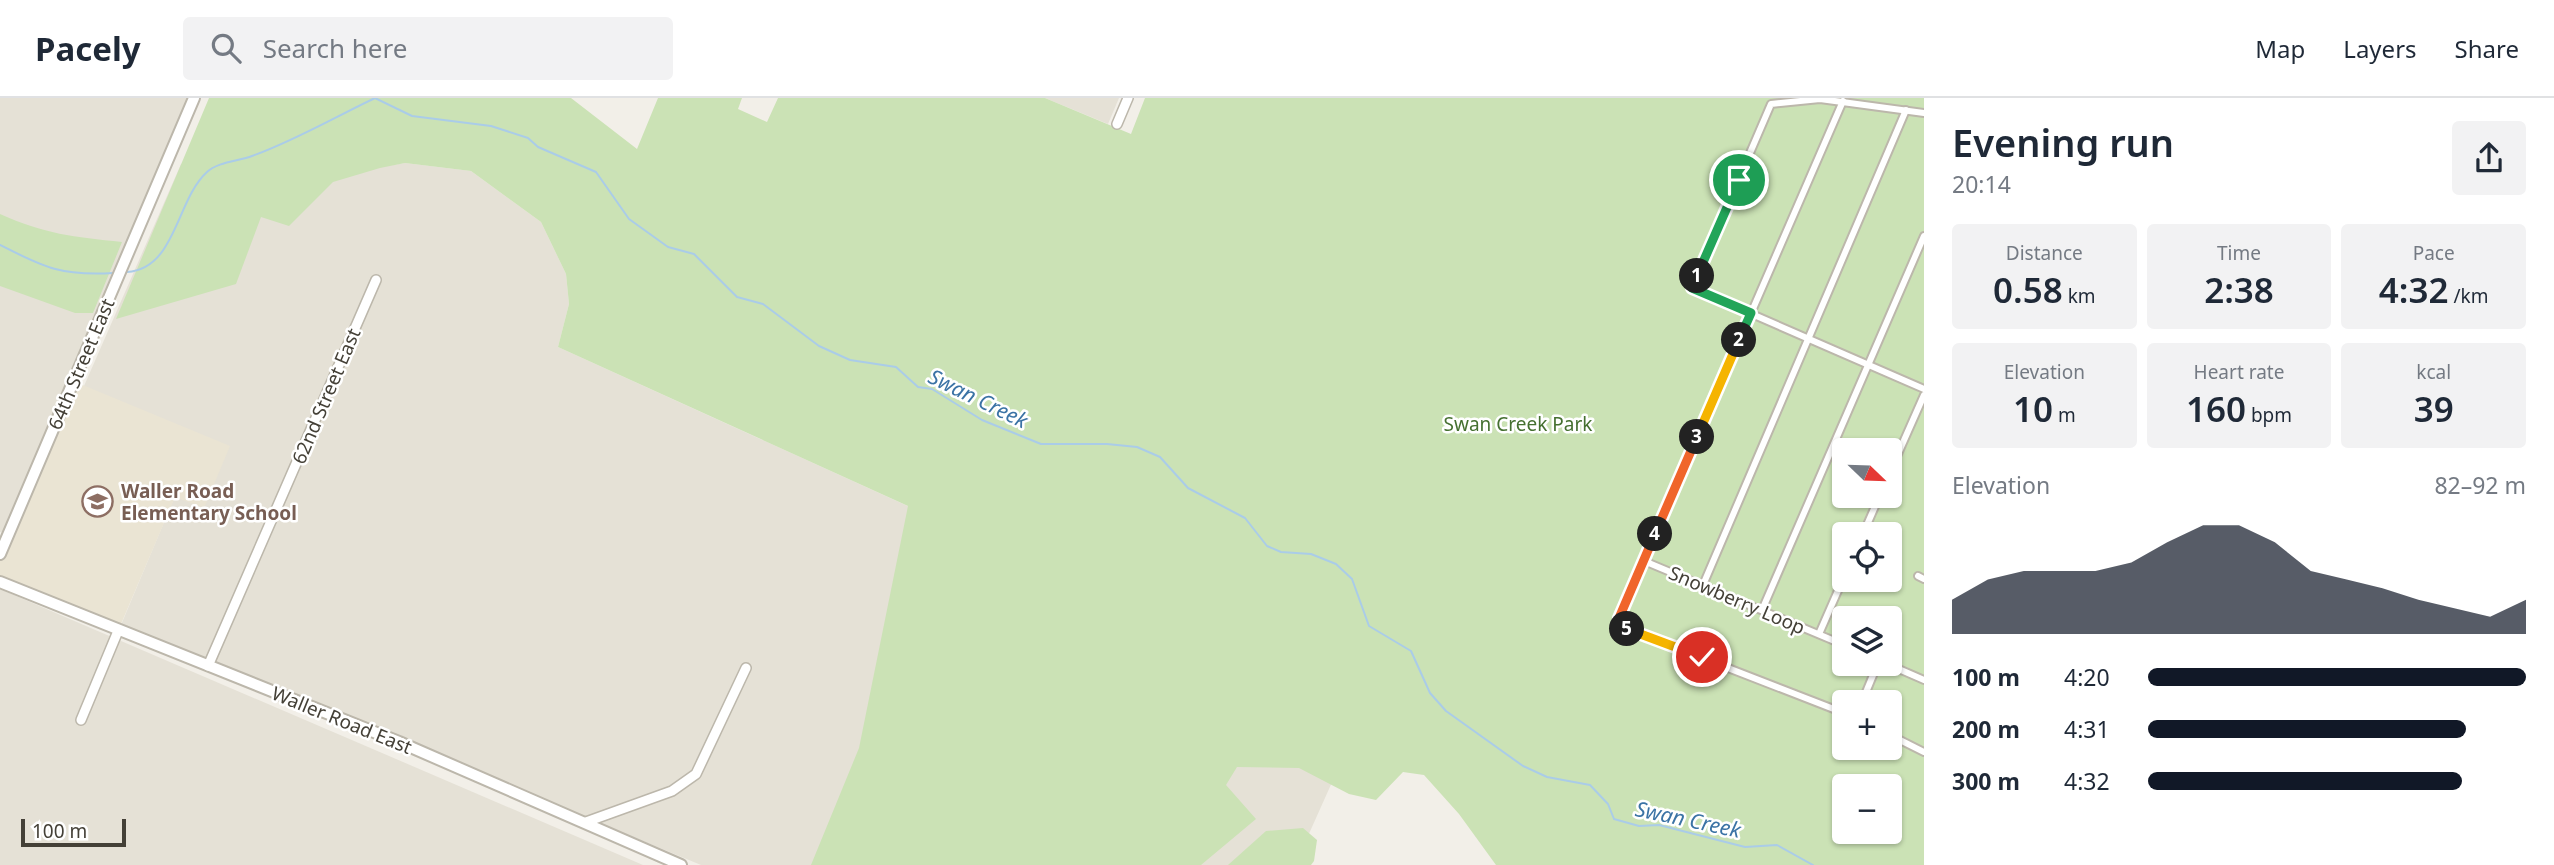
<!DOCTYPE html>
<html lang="en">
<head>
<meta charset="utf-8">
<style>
  body { margin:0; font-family:"Noto Sans",sans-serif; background:#f2f2f3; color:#1f2937; height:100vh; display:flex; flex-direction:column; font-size:26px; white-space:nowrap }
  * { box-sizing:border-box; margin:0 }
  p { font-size:23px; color:#747a83 }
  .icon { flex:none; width:38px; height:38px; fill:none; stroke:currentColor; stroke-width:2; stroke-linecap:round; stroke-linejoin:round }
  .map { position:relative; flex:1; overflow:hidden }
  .details { display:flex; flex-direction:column; background:#fff; width:630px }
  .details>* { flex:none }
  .needle { width:46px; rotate:113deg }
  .fabs { position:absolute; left:1832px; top:340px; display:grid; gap:14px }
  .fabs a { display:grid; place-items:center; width:70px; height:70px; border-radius:7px; background:#fff; box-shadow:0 2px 5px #0004; font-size:35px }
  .scale { position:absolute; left:21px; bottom:18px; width:105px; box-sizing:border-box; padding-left:7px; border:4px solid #444037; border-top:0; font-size:19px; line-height:24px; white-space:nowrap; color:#444037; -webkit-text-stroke:5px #fff; paint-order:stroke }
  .pin { position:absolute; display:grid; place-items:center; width:60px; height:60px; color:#fff; margin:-30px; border:4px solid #fff; border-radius:50%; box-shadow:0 2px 7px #0007 }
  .km { position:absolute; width:35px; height:35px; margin:-18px; border-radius:50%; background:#222; color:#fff; font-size:19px; line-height:35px; text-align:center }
  .round { display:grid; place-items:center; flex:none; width:74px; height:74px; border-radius:7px; background:#f2f2f3 }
  .headline { display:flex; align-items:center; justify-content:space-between; height:119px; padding:0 28px }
  h1 { font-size:38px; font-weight:600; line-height:52px }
  .metrics { display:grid; grid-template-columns:repeat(3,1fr); gap:10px; height:119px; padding:7px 28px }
  .metrics div { display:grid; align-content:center; border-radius:7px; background:#f2f2f3; text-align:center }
  .metrics b { font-size:35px; font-weight:600 }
  .metrics small { font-size:19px; font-weight:400 }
  .metrics p { font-size:19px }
  .chart { height:196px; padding:14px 28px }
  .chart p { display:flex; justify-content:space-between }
  .chart svg { width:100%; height:126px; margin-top:7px; fill:#111827; opacity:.7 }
  ul { padding:0 28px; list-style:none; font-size:23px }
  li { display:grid; grid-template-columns:112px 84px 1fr; align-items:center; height:52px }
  li i { height:18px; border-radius:9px; background:#111827 }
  header { display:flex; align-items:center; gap:42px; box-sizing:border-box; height:98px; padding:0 35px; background:#fff; border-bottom:2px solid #e0e1e3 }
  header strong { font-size:33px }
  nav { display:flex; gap:38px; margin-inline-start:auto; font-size:24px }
  .search { width:490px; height:63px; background:#f2f2f3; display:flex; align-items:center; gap:18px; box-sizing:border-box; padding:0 24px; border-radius:7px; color:#747a83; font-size:26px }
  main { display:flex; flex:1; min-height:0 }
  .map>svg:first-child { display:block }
  .residential { fill:#e5e1d6 }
  .education { fill:#eae4d3 }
  .green { fill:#cbe2b5; fill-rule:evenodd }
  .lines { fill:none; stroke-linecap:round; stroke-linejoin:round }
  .stream { stroke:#aacce8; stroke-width:2 }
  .pedestrian-casing { stroke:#bcb7ab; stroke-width:10 }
  .minor-casing { stroke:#bcb7ab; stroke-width:12 }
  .tertiary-casing { stroke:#bcb7ab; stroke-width:14 }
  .pedestrian { stroke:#fff; stroke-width:6 }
  .minor { stroke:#fff; stroke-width:9 }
  .tertiary { stroke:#fff; stroke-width:10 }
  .split-1-casing { stroke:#fff; stroke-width:14 }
  .split-2-casing { stroke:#fff; stroke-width:14 }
  .split-3-casing { stroke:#fff; stroke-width:14 }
  .split-4-casing { stroke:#fff; stroke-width:14 }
  .split-5-casing { stroke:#fff; stroke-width:14 }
  .split-6-casing { stroke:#fff; stroke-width:14 }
  .split-1 { stroke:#22a559; stroke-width:9 }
  .split-2 { stroke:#22a559; stroke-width:9 }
  .split-3 { stroke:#f5b400; stroke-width:9 }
  .split-4 { stroke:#f0652b; stroke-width:9 }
  .split-5 { stroke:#f0652b; stroke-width:9 }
  .split-6 { stroke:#f5b400; stroke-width:9 }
  .labels { text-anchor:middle; stroke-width:5; stroke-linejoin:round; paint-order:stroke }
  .street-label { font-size:19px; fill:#444037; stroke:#fff }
  .park-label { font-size:19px; fill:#457030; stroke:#fff }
  .education-label { font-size:19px; font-weight:bold; fill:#785e54; stroke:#fff; text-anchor:start }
  .water-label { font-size:21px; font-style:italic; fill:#3b73a5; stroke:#fff }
</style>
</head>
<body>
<header>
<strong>Pacely</strong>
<div class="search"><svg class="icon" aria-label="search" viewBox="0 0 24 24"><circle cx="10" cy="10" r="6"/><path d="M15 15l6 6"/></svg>Search here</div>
<nav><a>Map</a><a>Layers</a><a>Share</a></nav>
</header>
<main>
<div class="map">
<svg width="1924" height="767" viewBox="0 0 1924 767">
  <rect width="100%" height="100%" fill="#f2efe8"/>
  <!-- residential -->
  <g class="residential">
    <polygon points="0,0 190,0 4,435 0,434"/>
    <polygon points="1045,0 1119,0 1108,26"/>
    <polygon points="405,65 471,73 541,124 566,176 569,206 558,249 1363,615 1295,767 701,767 121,527 175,398 84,288 181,66 278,108 332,77"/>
    <polygon points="0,491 643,767 0,767"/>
  </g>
  <!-- education -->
  <polygon class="education" points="73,283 230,348 204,410 175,399 118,533 0,484 0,456"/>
  <!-- green -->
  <g class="green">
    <path d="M209,0h362l66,51 21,-51h84l-4,11 29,13 11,-24h267l86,36 14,-36h779v767h-428l-37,-51 -35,-39 -21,-3 -27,28 -27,-6 -50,-26 -62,-1 -11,18 30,34 -55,46h-390l48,-117 49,-242 -350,-159 11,-43 -3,-30 -25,-52 -70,-51 -66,-8 -25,5 -47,14 -44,44 -28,-9 -25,67 -120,35zM1844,352h46v45h-46zM1844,436h46v45h-46zM1844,520h46v45h-46zM1844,604h46v45h-46zM1844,688h46v45h-46z"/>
    <path d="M0,116c44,20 74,23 122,28l-29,71h-18l-75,-27z"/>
    <polygon points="1303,730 1317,742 1314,763 1311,767 1228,767 1266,733"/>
  </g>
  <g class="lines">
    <!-- stream -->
    <g class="stream">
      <path d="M0,147c45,23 62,31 113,28"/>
      <path d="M127,174c49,-3 49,-72 80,-100 10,-10 32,-11 45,-16 42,-15 83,-39 123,-58l37,18 79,10 37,12 10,9 58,25 33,47 39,28 26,7 43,43 26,7 56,42 31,14 46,7 22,20 14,2 50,31 59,24h66l30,3 23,10 28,31 57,30 22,28 14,6 30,2 25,10 16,15 17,47 42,25 19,42 16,18 77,55 24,11 43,8 18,19 6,15 25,7 20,-1 86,22 32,-2 36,20"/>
    </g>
    <defs>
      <g id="pedestrian">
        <polyline points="1843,3 1619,520 1625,530 1844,615"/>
        <polyline points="1924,15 1820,1 1771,6 1692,190 1924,291"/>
        <polyline points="1890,374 1924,297"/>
        <polyline points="1863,436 1880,397"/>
        <polyline points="1644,463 1844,547"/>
        <polyline points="1918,478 1924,481"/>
        <polyline points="1703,487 1906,12"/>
        <polyline points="1762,512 1924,138"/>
        <polyline points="1819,536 1844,479"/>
        <polyline points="1885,565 1924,582"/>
        <polyline points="1862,604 1878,565"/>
        <polyline points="1890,637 1924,654"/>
      </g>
      <g id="minor">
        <polyline points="1117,26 1128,0"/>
        <polyline points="208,568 376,182"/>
        <polyline points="81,622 118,533"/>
        <polyline points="586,724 672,693 696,676 746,570"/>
      </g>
      <g id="tertiary">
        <polyline points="0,456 194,0"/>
        <polyline points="0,484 399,644 681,767"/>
      </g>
    </defs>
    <!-- pedestrian casing -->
    <use href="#pedestrian" class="pedestrian-casing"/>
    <!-- minor casing -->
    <use href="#minor" class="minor-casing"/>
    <!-- tertiary casing -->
    <use href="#tertiary" class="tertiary-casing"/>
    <!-- pedestrian -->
    <use href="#pedestrian" class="pedestrian"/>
    <!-- minor -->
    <use href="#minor" class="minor"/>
    <!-- tertiary -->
    <use href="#tertiary" class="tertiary"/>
  </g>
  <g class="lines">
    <defs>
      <polyline id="split-1" points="1697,178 1739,82"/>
      <polyline id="split-2" points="1697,178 1692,190 1751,215 1739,242"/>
      <polyline id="split-3" points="1697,339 1739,242"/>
      <polyline id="split-4" points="1655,436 1697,339"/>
      <polyline id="split-5" points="1627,531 1619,520 1655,436"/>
      <polyline id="split-6" points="1627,531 1702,559"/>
    </defs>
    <!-- split-1 casing -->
    <use href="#split-1" class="split-1-casing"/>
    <!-- split-2 casing -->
    <use href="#split-2" class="split-2-casing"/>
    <!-- split-3 casing -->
    <use href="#split-3" class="split-3-casing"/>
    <!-- split-4 casing -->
    <use href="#split-4" class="split-4-casing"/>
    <!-- split-5 casing -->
    <use href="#split-5" class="split-5-casing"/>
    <!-- split-6 casing -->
    <use href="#split-6" class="split-6-casing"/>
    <!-- split-1 -->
    <use href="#split-1" class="split-1"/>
    <!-- split-2 -->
    <use href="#split-2" class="split-2"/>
    <!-- split-3 -->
    <use href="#split-3" class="split-3"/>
    <!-- split-4 -->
    <use href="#split-4" class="split-4"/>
    <!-- split-5 -->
    <use href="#split-5" class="split-5"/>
    <!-- split-6 -->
    <use href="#split-6" class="split-6"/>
  </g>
  <!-- icons -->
  <defs>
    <symbol id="school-ring" viewBox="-11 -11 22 22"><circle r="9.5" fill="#fff" stroke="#8d6e63" stroke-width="1.5"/><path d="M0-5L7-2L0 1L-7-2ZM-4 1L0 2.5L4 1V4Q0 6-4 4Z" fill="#8d6e63"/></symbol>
  </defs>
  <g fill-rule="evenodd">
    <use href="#school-ring" x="80" y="386" width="35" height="35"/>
  </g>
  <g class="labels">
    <!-- street labels -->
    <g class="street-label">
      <text transform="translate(81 266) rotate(-67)" y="7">64th Street East</text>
      <text transform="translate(326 298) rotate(-67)" y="7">62nd Street East</text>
      <text transform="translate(1737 502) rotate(23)" y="7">Snowberry Loop</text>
      <text transform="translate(342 622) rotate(22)" y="7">Waller Road East</text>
    </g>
    <!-- park labels -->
    <g class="park-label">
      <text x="1518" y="333">Swan Creek Park</text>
    </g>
    <!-- education labels -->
    <g class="education-label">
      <text x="121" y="400">Waller Road<tspan x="121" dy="22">Elementary School</tspan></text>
    </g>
    <!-- water labels -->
    <g class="water-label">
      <text transform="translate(978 301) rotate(26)" y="7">Swan Creek</text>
      <text transform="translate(1688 722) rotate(12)" y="7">Swan Creek</text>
    </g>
  </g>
</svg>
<div class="fabs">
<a><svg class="needle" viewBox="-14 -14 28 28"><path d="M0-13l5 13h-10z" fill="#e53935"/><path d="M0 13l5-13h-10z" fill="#747a83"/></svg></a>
<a><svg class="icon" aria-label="locate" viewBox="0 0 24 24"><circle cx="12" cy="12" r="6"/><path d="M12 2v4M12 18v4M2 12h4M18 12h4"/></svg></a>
<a><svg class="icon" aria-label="layers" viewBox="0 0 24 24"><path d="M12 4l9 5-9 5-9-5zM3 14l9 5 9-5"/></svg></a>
<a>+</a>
<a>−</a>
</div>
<div class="scale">100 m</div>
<div class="pin" style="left:1739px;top:82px;background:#1e9e55"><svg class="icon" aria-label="arrive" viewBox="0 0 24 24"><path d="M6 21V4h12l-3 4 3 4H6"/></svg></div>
<div class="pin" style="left:1702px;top:559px;background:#d93025"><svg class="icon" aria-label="check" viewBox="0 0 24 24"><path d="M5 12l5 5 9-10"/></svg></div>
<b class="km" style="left:1697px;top:178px">1</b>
<b class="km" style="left:1739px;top:242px">2</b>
<b class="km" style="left:1697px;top:339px">3</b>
<b class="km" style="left:1655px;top:436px">4</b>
<b class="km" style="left:1627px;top:531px">5</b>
</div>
<section class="details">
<div class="headline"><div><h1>Evening run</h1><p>20:14</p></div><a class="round"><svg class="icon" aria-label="share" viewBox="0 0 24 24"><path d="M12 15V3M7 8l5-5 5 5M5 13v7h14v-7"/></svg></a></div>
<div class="metrics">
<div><p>Distance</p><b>0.58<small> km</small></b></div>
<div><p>Time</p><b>2:38</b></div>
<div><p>Pace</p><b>4:32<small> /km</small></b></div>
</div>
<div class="metrics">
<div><p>Elevation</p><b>10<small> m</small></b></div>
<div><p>Heart rate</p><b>160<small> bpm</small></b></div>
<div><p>kcal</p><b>39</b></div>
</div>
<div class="chart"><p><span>Elevation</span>82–92 m</p>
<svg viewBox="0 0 160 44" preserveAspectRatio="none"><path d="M0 44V32L10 25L20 22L30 22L40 22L50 19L60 12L70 6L80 6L90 12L100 22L110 25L120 28L130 32L140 35L150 38L160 32V44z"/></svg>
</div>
<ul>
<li><b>100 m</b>4:20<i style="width:100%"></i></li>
<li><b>200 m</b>4:31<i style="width:84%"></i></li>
<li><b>300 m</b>4:32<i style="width:83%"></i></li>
</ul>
</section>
</main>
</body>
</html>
